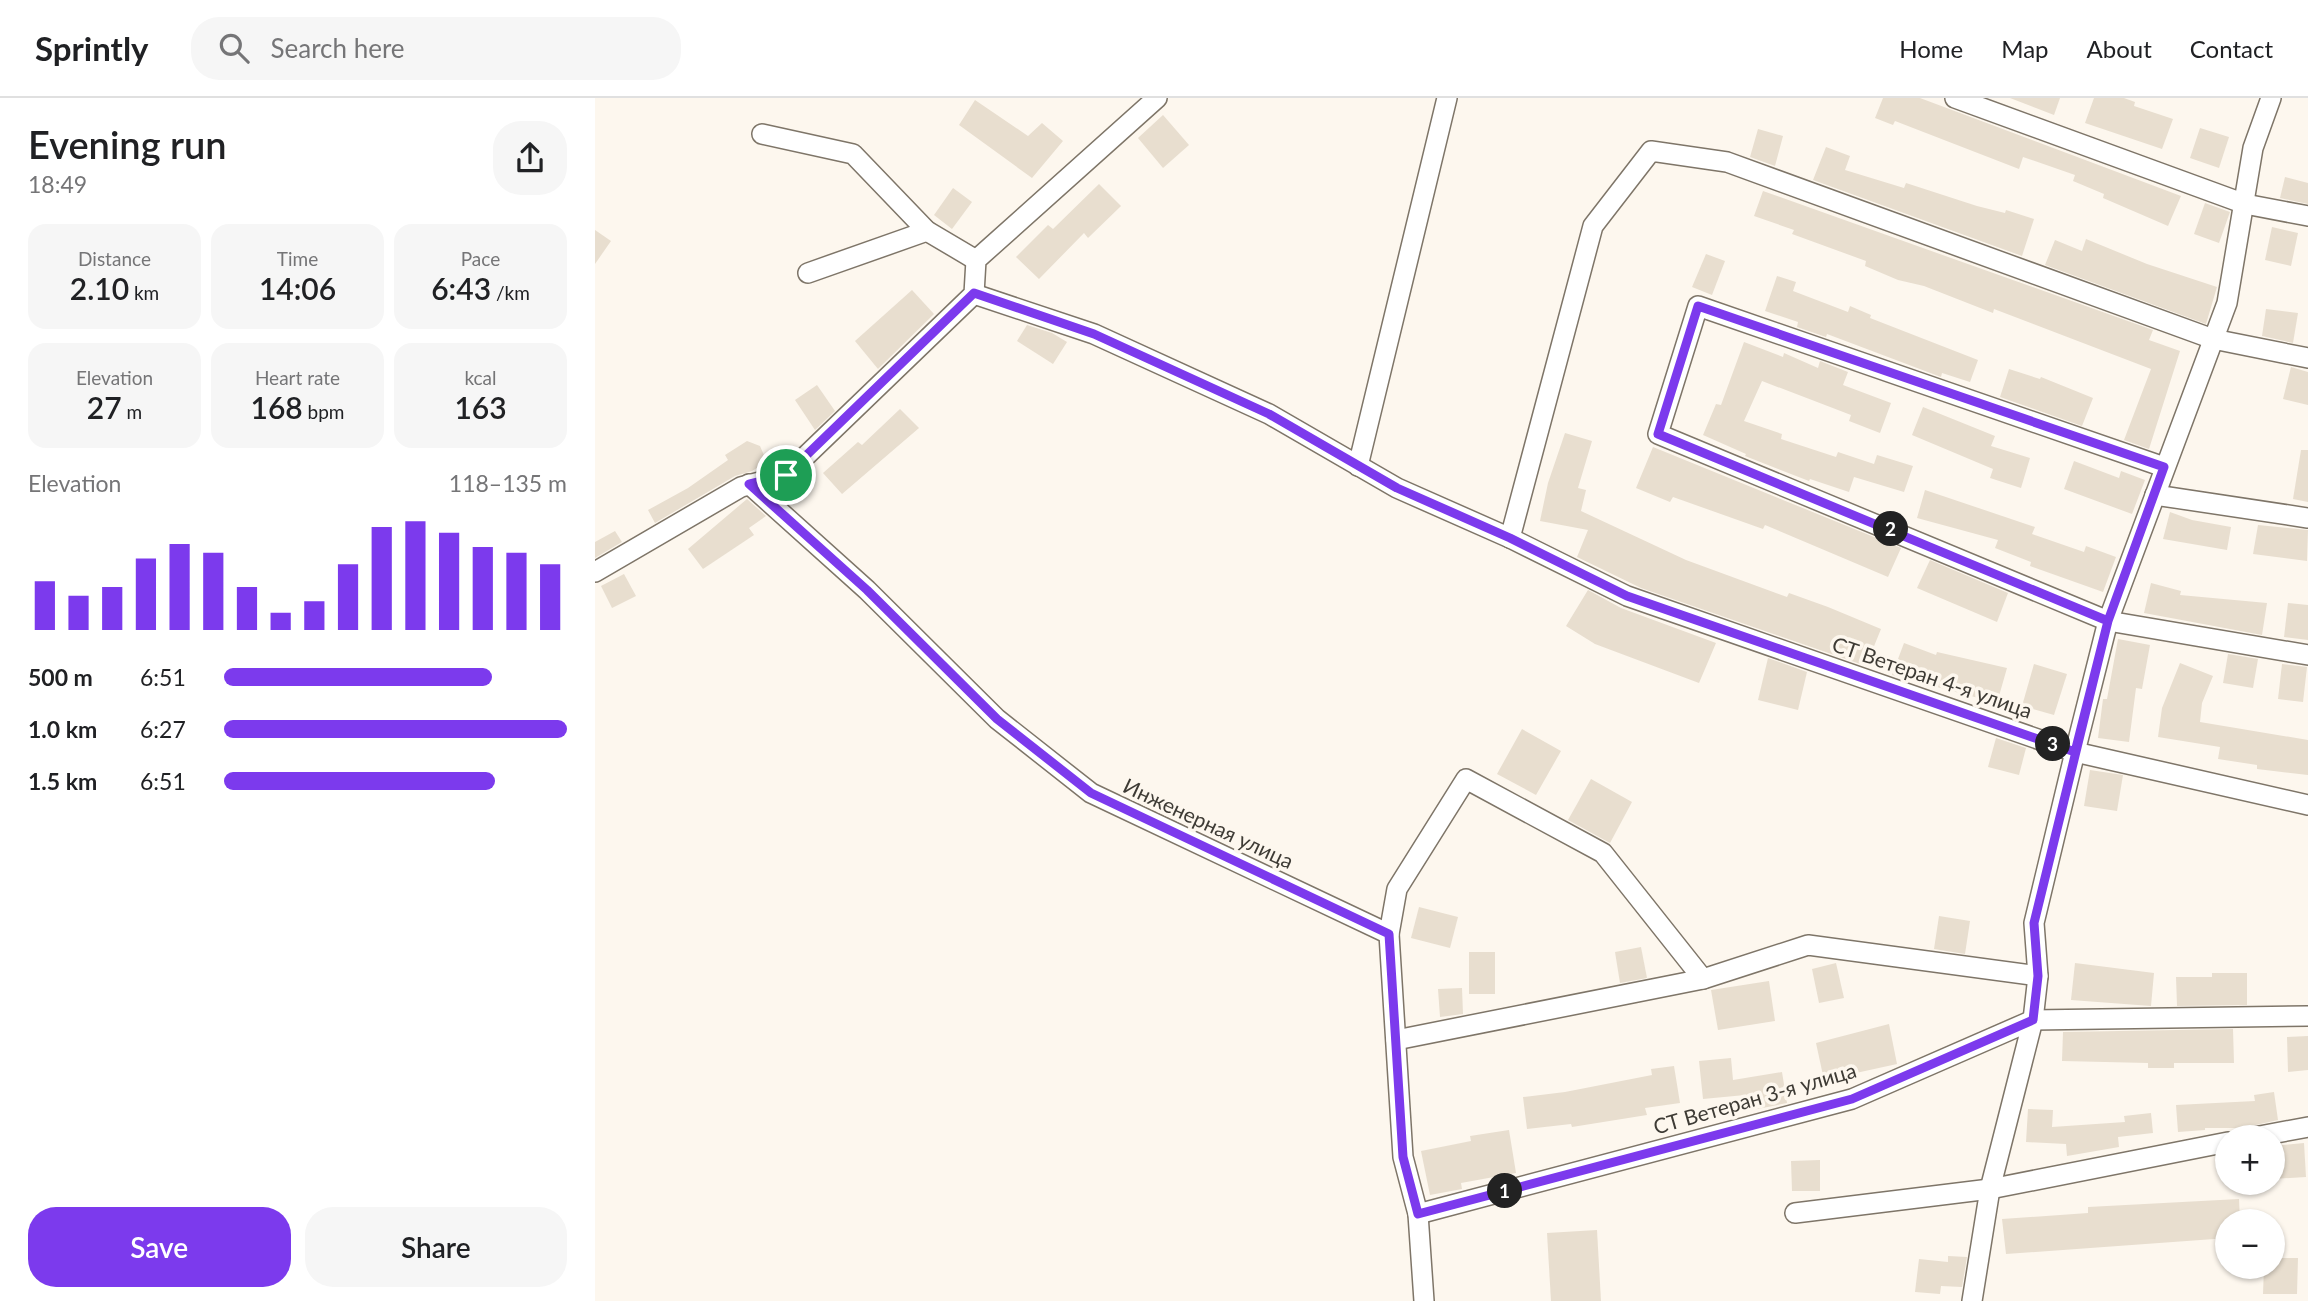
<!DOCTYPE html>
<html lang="en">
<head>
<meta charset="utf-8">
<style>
  body { margin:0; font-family:Lato,sans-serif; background:#f6f6f6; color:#202124; height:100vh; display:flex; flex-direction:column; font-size:26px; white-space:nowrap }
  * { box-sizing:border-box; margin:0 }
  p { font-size:23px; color:#757577 }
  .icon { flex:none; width:38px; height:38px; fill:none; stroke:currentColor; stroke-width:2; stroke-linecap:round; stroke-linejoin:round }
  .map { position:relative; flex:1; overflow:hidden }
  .details { display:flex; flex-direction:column; background:#fff; width:595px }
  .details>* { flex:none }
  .controls { position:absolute; left:1620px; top:1027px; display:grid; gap:14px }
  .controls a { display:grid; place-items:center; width:70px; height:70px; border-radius:50%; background:#fff; box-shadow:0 2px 5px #0004; font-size:35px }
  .pin { position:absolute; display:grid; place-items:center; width:60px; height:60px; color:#fff; margin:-30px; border:4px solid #fff; border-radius:50%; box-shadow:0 2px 7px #0007 }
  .km { position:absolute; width:35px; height:35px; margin:-18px; border-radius:50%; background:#222; color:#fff; font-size:19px; line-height:35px; text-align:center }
  .round { display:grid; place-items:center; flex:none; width:74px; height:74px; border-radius:28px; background:#f6f6f6 }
  .headline { display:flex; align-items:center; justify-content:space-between; height:119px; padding:0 28px }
  h1 { font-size:38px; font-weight:600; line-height:52px }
  .figures { display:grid; grid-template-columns:repeat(3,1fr); gap:10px; height:119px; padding:7px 28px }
  .figures div { display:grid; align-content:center; border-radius:18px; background:#f6f6f6; text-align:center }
  .figures b { font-size:30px; font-weight:600 }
  .figures small { font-size:19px; font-weight:400 }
  .figures p { font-size:19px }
  .chart { height:196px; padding:14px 28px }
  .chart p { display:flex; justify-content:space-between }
  .chart svg { width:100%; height:126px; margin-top:7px; stroke:#7c3aed; stroke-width:6 }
  .cta { display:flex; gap:14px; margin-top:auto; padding:14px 28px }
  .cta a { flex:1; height:80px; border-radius:28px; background:#7c3aed; color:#fff; font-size:28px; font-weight:600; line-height:80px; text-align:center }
  .cta a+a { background:#f6f6f6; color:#202124 }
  ul { padding:0 28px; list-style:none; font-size:23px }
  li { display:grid; grid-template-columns:112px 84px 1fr; align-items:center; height:52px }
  li i { height:18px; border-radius:9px; background:#7c3aed }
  header { display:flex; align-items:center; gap:42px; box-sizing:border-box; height:98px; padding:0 35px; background:#fff; border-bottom:2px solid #e0e0e0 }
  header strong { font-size:33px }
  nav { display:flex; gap:38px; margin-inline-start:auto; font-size:24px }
  .search { width:490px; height:63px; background:#f6f6f6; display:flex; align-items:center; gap:18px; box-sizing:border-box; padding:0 24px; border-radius:28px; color:#757577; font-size:26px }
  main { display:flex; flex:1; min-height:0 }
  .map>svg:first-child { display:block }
  .building { fill:#e8decf }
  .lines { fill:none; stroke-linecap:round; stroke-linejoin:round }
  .minor-casing { stroke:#7e7568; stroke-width:22 }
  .minor { stroke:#fff; stroke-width:19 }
  .route-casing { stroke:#fff; stroke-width:14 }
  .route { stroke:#7c3aed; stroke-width:9 }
  .labels { text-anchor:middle; stroke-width:7; stroke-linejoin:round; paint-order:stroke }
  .street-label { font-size:21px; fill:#3e3b35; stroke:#fdf7ee }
</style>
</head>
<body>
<header>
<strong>Sprintly</strong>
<div class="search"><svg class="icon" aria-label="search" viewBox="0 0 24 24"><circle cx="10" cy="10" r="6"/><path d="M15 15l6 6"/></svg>Search here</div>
<nav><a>Home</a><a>Map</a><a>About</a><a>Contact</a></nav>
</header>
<main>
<section class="details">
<div class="headline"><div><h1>Evening run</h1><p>18:49</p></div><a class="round"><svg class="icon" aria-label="share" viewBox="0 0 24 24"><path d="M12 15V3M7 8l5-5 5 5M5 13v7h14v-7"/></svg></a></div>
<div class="figures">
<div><p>Distance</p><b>2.10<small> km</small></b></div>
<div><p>Time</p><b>14:06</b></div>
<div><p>Pace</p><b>6:43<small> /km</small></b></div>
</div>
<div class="figures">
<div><p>Elevation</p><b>27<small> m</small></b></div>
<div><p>Heart rate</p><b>168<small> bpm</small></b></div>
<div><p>kcal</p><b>163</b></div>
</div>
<div class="chart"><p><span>Elevation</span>118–135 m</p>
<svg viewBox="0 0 160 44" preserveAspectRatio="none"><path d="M5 44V27M15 44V32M25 44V29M35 44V19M45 44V14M55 44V17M65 44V29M75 44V38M85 44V34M95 44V21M105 44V8M115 44V6M125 44V10M135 44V15M145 44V17M155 44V21"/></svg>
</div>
<ul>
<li><b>500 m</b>6:51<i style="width:78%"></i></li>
<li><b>1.0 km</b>6:27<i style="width:100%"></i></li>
<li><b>1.5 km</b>6:51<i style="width:79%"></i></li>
</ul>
<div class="cta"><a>Save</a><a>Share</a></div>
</section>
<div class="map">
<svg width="1713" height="1203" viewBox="0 0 1713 1203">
  <rect width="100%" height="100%" fill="#fdf7ee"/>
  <!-- building -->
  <g class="building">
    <polygon points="1288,0 1325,0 1586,98 1573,128 1508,100 1509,96 1478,83 1480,77 1428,59 1424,71 1300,23 1298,27 1280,20"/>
    <polygon points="1415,0 1465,0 1459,17"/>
    <polygon points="1499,0 1529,0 1540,4 1539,8 1578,21 1567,51 1490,25"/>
    <polygon points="380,2 433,38 447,25 468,43 437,80 364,27"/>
    <polygon points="568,17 594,47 568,70 543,40"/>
    <polygon points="1605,30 1634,39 1624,70 1595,60"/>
    <polygon points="1163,31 1188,38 1180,68 1155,59"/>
    <polygon points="1231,49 1255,58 1250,72 1309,90 1311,85 1382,108 1410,115 1411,112 1439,121 1427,158 1218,82"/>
    <polygon points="1690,79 1713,85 1713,106 1685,100"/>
    <polygon points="504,86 526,108 493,140 489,135 444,181 421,159 453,127 458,131"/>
    <polygon points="358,90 377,104 357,131 339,117"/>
    <polygon points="1168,93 1558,232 1554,242 1585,253 1554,351 1529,342 1556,271 1399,211 1398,215 1329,188 1303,182 1270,168 1271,163 1197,136 1199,132 1159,118"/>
    <polygon points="1610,105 1635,114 1624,145 1599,136"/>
    <polygon points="1677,129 1703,135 1696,168 1670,162"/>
    <polygon points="0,132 16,143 0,166"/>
    <polygon points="1491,141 1552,166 1622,189 1611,226 1450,167 1460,142 1487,153"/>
    <polygon points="1111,156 1130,163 1117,197 1097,189"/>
    <polygon points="1182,178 1201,184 1198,193 1253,214 1255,208 1276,217 1275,220 1383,262 1375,284 1347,275 1346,279 1232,236 1231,239 1202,229 1203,224 1170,213"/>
    <polygon points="317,192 339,216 283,271 260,243"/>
    <polygon points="1671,211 1703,215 1698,245 1667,238"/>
    <polygon points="432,227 457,235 472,244 458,266 422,243"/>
    <polygon points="1149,244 1188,259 1189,255 1223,270 1225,263 1230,265 1253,274 1248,287 1296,305 1285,335 1254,323 1256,317 1167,283 1149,323 1187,336 1186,341 1241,359 1243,354 1279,366 1282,357 1318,368 1309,394 1259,379 1254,394 1215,381 1214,383 1150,358 1151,356 1108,337 1121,306 1126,307"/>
    <polygon points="1696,269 1713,274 1713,307 1688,301"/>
    <polygon points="1414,271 1445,281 1446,279 1498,300 1487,328 1405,299"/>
    <polygon points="222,287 240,313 220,332 200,302"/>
    <polygon points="1328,309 1400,338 1396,348 1435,360 1426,390 1395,380 1398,371 1317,337"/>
    <polygon points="305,311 324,330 247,396 228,375 263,344 267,347"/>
    <polygon points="970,335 997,343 983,390 991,392 986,413 1091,462 1192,499 1194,495 1233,509 1286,531 1271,568 1046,490 982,459 993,432 945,423 953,385"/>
    <polygon points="152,343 165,348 172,364 157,373 140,378 60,425 53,412 93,390 133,362 130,357"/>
    <polygon points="1058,349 1306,450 1293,479 1170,427 1168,431 1078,399 1075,404 1041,390"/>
    <polygon points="1706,352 1713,352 1713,404 1698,401"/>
    <polygon points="1479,363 1524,380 1526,373 1550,382 1537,416 1469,391"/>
    <polygon points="1330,392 1440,429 1437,436 1489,454 1491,448 1521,459 1508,494 1435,468 1436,464 1400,450 1403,442 1322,420"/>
    <polygon points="152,401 171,418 154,430 159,437 108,471 93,451"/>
    <polygon points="1575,414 1597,422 1636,429 1632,452 1568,441"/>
    <polygon points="1663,427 1713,432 1712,463 1658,456"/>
    <polygon points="20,433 27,444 0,460 0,444"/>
    <polygon points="1335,462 1413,495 1402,524 1322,490"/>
    <polygon points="29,476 41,498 17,510 6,488"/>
    <polygon points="1556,485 1586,493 1585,497 1672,505 1667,537 1549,515"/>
    <polygon points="993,492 1026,510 1121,545 1104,585 1000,546 971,528"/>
    <polygon points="1693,505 1713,507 1713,542 1689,539"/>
    <polygon points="1523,541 1555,547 1547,591 1541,590 1534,644 1503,640 1508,601 1512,601"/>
    <polygon points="1309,545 1341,557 1342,554 1412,570 1402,605 1297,577"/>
    <polygon points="1633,556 1663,561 1658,590 1628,585"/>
    <polygon points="1173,560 1212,574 1203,612 1163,602"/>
    <polygon points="1585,565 1618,578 1607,605 1605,624 1713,642 1713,677 1662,671 1662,667 1623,661 1625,649 1563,639 1567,610"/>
    <polygon points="1439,566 1472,576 1459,617 1427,608"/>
    <polygon points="1687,566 1712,569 1708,604 1683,601"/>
    <polygon points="927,631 966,653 941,697 902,676"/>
    <polygon points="1401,640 1431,650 1424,677 1393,669"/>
    <polygon points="1495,672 1528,677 1522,713 1489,708"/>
    <polygon points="996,681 1037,704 1015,745 973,722"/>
    <polygon points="824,809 863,819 855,850 816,840"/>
    <polygon points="1344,818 1375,823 1370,856 1339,851"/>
    <polygon points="1046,849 1052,880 1025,885 1020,854"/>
    <rect x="874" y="854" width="26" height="42"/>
    <polygon points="1241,865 1249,900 1224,905 1217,871"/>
    <polygon points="1480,865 1559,875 1556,908 1476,902"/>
    <polygon points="1617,875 1652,875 1652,907 1582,908 1581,879 1617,879"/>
    <polygon points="1174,883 1180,923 1123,932 1116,892"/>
    <polygon points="867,890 868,916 845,919 843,891"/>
    <polygon points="1294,926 1302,966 1229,982 1221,945"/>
    <polygon points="1638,931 1639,965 1579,965 1579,970 1553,970 1553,965 1467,963 1468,934"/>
    <polygon points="1713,938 1713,972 1693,974 1692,939"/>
    <polygon points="1136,960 1138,982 1187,974 1192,1005 1153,1013 1150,997 1108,1001 1104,963"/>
    <polygon points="1079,968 1085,1005 1050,1010 1052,1017 977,1029 976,1026 932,1031 928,999 970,994 1057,977 1056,971"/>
    <polygon points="1679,994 1683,1022 1647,1030 1610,1030 1610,1032 1583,1034 1581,1007 1660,1003 1659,997"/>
    <polygon points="1433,1011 1458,1012 1457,1029 1530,1024 1529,1018 1556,1015 1558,1035 1523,1039 1524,1049 1472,1058 1471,1046 1431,1044"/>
    <polygon points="914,1032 921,1075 866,1085 867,1091 835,1097 826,1053 876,1043 875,1038"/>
    <polygon points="1709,1045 1711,1079 1678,1081 1678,1048"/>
    <polygon points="1225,1062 1225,1093 1197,1093 1196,1063"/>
    <polygon points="1644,1101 1645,1124 1633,1124 1633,1140 1411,1156 1407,1121 1493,1115 1493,1109"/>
    <polygon points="1002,1132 1006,1203 956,1203 952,1135"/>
    <polygon points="1353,1158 1372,1159 1367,1189 1346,1188 1345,1196 1320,1194 1324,1161 1353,1164"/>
    <polygon points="1678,1160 1703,1160 1702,1196 1668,1196 1669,1169 1678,1169"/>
  </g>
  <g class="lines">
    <defs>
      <g id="minor">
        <polyline points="1360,0 1650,106 1713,118"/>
        <polyline points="167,36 258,56 332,133 381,162"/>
        <polyline points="213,175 332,133"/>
        <polyline points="379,196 499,236 674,316 802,390 915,440 1032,498 1480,654 1713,707"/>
        <polyline points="763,368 852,0"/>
        <polyline points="1569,369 1103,208 1063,336 1513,523 1713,557"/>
        <polyline points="154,386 272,492 402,621 496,695 794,836 808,1059 823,1116 829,1203"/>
        <polyline points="1560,397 1713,420"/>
        <polyline points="915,440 998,128 1056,53 1132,64 1618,241 1713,260"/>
        <polyline points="0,474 146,389 191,377 379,196 381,162 562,0"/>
        <polyline points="794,836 802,791 871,681 1008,755 1108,881"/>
        <polyline points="801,942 1108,881 1213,847 1443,878"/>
        <polyline points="1654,1040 1713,1029"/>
        <polyline points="1200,1115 1395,1091 1633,1044"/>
        <polyline points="823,1116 1257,1001 1438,922 1713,918"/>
        <polyline points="1377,1203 1395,1091 1438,922 1443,878 1439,825 1480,654 1513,523 1632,205 1658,50 1676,0"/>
      </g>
    </defs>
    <!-- minor casing -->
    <use href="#minor" class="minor-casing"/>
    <!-- minor -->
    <use href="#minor" class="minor"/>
  </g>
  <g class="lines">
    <defs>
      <polyline id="route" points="191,377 154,386 272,492 402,621 496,695 794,836 808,1059 823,1116 1257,1001 1438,922 1443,878 1439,825 1513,523 1063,336 1103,208 1569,369 1513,523 1480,654 1032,498 915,440 802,390 674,316 499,236 379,195 191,377"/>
    </defs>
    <!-- route casing -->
    <use href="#route" class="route-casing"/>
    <!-- route -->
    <use href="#route" class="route"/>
  </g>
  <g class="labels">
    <!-- street labels -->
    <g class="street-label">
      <text transform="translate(1337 580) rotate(19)" y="7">СТ Ветеран 4-я улица</text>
      <text transform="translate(613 726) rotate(25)" y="7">Инженерная улица</text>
      <text transform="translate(1160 1001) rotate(-16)" y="7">СТ Ветеран 3-я улица</text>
    </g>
  </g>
</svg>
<div class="controls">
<a>+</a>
<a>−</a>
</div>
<div class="pin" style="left:191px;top:377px;background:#1e9e55"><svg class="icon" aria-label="arrive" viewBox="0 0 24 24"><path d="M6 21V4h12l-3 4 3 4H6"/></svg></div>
<b class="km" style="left:910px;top:1093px">1</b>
<b class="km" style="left:1296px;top:431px">2</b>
<b class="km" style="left:1458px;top:646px">3</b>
</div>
</main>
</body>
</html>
